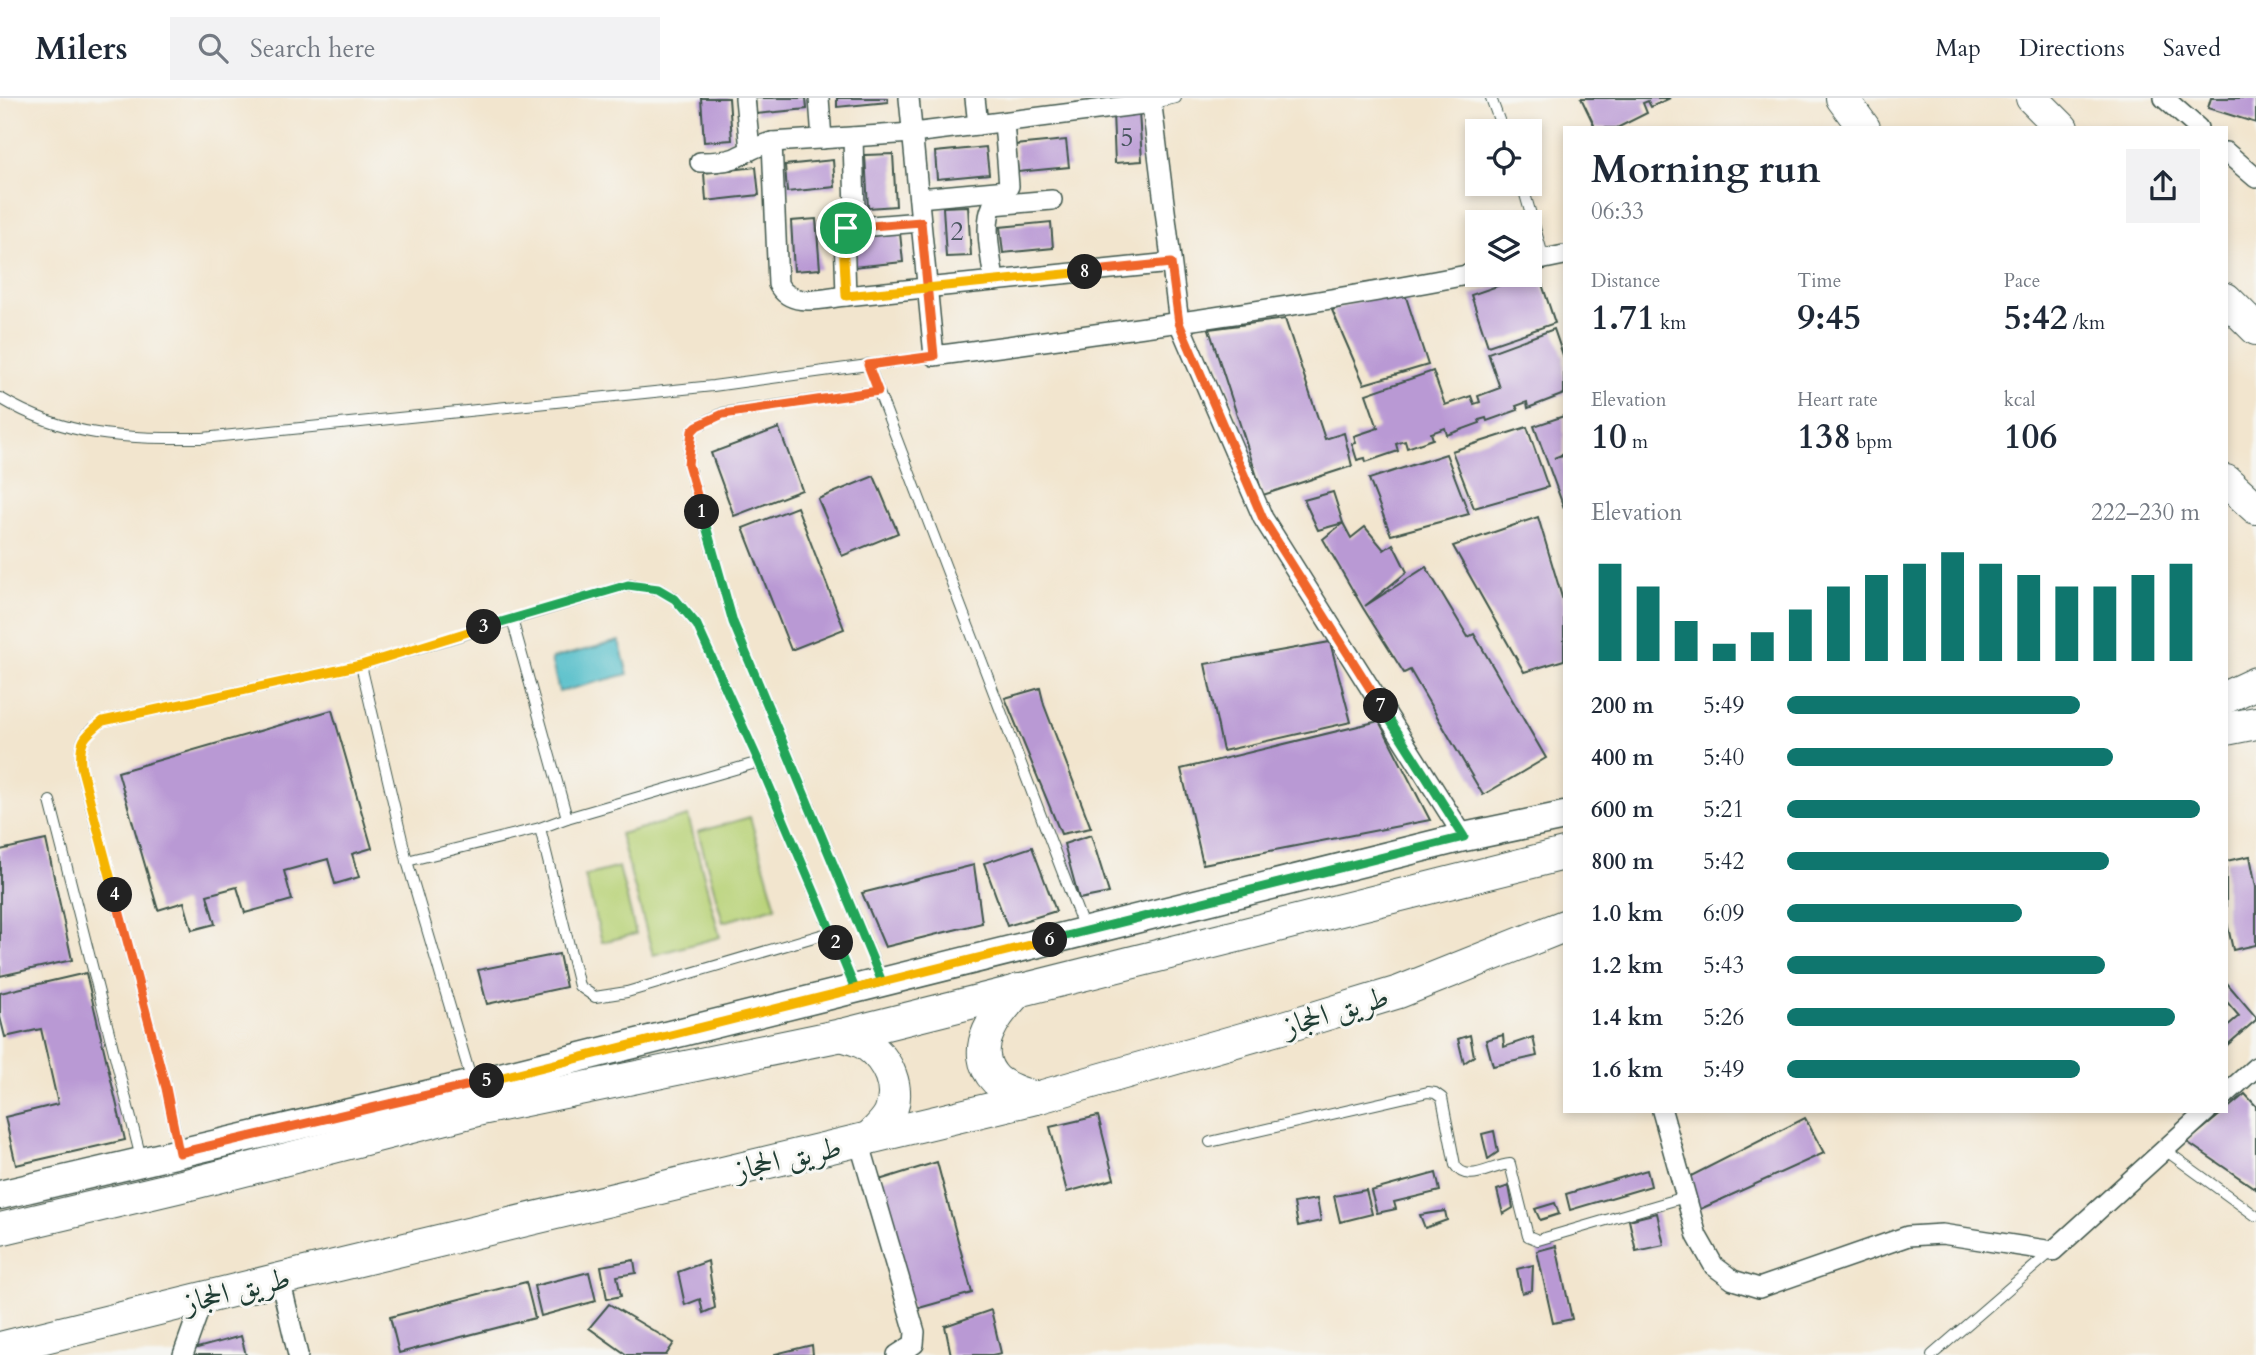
<!DOCTYPE html>
<html lang="en">
<head>
<meta charset="utf-8">
<style>
  body { margin:0; font-family:Cardo,Amiri,serif; background:#f2f2f3; color:#1f2937; height:100vh; display:flex; flex-direction:column; font-size:26px; white-space:nowrap }
  * { box-sizing:border-box; margin:0 }
  p { font-size:23px; color:#747a83 }
  .icon { flex:none; width:38px; height:38px; fill:none; stroke:currentColor; stroke-width:2; stroke-linecap:round; stroke-linejoin:round }
  .map { position:relative; flex:1; overflow:hidden }
  .panel { position:absolute; left:1563px; top:28px; width:665px; height:987px; display:flex; flex-direction:column; background:#fff; border-radius:0px; box-shadow:0 4px 10px #0003 }
  .panel>* { flex:none }
  .fabs { position:absolute; left:1465px; top:21px; display:grid; gap:14px }
  .fabs a { display:grid; place-items:center; width:77px; height:77px; border-radius:0px; background:#fff; box-shadow:0 4px 10px #0003; font-size:35px }
  .pin { position:absolute; display:grid; place-items:center; width:60px; height:60px; color:#fff; margin:-30px; border:4px solid #fff; border-radius:50%; box-shadow:0 2px 7px #0007 }
  .km { position:absolute; width:35px; height:35px; margin:-18px; border-radius:50%; background:#222; color:#fff; font-size:19px; line-height:35px; text-align:center }
  .round { display:grid; place-items:center; flex:none; width:74px; height:74px; border-radius:0px; background:#f2f2f3 }
  .head { display:flex; align-items:center; justify-content:space-between; height:119px; padding:0 28px }
  h1 { font-size:38px; font-weight:800; line-height:52px }
  .metrics { display:grid; grid-template-columns:repeat(3,1fr); gap:10px; height:119px; padding:7px 28px }
  .metrics div { display:grid; align-content:center }
  .metrics b { font-size:35px; font-weight:800 }
  .metrics small { font-size:19px; font-weight:400 }
  .metrics p { font-size:19px }
  .chart { height:196px; padding:14px 28px }
  .chart p { display:flex; justify-content:space-between }
  .chart svg { width:100%; height:126px; margin-top:7px; stroke:#0f766e; stroke-width:6 }
  ul { padding:0 28px; list-style:none; font-size:23px }
  li { display:grid; grid-template-columns:112px 84px 1fr; align-items:center; height:52px }
  li i { height:18px; border-radius:9px; background:#0f766e }
  header { display:flex; align-items:center; gap:42px; box-sizing:border-box; height:98px; padding:0 35px; background:#fff; border-bottom:2px solid #e0e1e3 }
  header strong { font-size:33px }
  nav { display:flex; gap:38px; margin-inline-start:auto; font-size:24px }
  .search { width:490px; height:63px; background:#f2f2f3; display:flex; align-items:center; gap:18px; box-sizing:border-box; padding:0 24px; border-radius:0px; color:#747a83; font-size:26px }
  .map>svg:first-child { display:block }
  .green { fill:#b8d277; stroke:#6c8856; stroke-width:2 }
  .water { fill:#4ebcc8; stroke:#367c7e; stroke-width:2 }
  .building { fill:#b999d4 }
  .lines { fill:none; stroke-linecap:round; stroke-linejoin:round }
  .service-casing { stroke:#3f564b; stroke-width:12 }
  .minor-casing { stroke:#3f564b; stroke-width:22 }
  .secondary-casing { stroke:#3f564b; stroke-width:31 }
  .primary-casing { stroke:#3f564b; stroke-width:34 }
  .service { stroke:#fff; stroke-width:10 }
  .minor { stroke:#fff; stroke-width:19 }
  .secondary { stroke:#fff; stroke-width:28 }
  .primary { stroke:#fff; stroke-width:32 }
  .split-1-casing { stroke:#fff; stroke-width:14 }
  .split-2-casing { stroke:#fff; stroke-width:14 }
  .split-3-casing { stroke:#fff; stroke-width:14 }
  .split-4-casing { stroke:#fff; stroke-width:14 }
  .split-5-casing { stroke:#fff; stroke-width:14 }
  .split-6-casing { stroke:#fff; stroke-width:14 }
  .split-7-casing { stroke:#fff; stroke-width:14 }
  .split-8-casing { stroke:#fff; stroke-width:14 }
  .split-9-casing { stroke:#fff; stroke-width:14 }
  .split-1 { stroke:#f0652b; stroke-width:9 }
  .split-2 { stroke:#22a559; stroke-width:9 }
  .split-3 { stroke:#22a559; stroke-width:9 }
  .split-4 { stroke:#f5b400; stroke-width:9 }
  .split-5 { stroke:#f0652b; stroke-width:9 }
  .split-6 { stroke:#f5b400; stroke-width:9 }
  .split-7 { stroke:#22a559; stroke-width:9 }
  .split-8 { stroke:#f0652b; stroke-width:9 }
  .split-9 { stroke:#f5b400; stroke-width:9 }
  .labels { text-anchor:middle; stroke-width:6; stroke-linejoin:round; paint-order:stroke }
  .number-label { font-size:26px; fill:#46545c }
  .street-label { font-size:30px; fill:#1f3d34; stroke:#f6f6f2 }
</style>
</head>
<body>
<header>
<strong>Milers</strong>
<div class="search"><svg class="icon" aria-label="search" viewBox="0 0 24 24"><circle cx="10" cy="10" r="6"/><path d="M15 15l6 6"/></svg>Search here</div>
<nav><a>Map</a><a>Directions</a><a>Saved</a></nav>
</header>
<div class="map">
<svg width="2256" height="1257" viewBox="0 0 2256 1257">
  <rect width="100%" height="100%" fill="#f6f6f2"/>
  <filter id="ink" filterUnits="userSpaceOnUse"><feTurbulence type="fractalNoise" baseFrequency=".0143" numOctaves="2"/><feDisplacementMap in="SourceGraphic" scale="14" xChannelSelector="R" yChannelSelector="G"/><feConvolveMatrix kernelMatrix="1 2 1 2 8 2 1 2 1" color-interpolation-filters="sRGB"/></filter>
  <filter id="wash" filterUnits="userSpaceOnUse"><feTurbulence type="fractalNoise" baseFrequency=".00686" numOctaves="4" result="noise"/><feDisplacementMap in="SourceGraphic" scale="28" xChannelSelector="R" yChannelSelector="G"/><feGaussianBlur stdDeviation="1.57" result="paint"/><feColorMatrix in="noise" values="0 0 0 0 0 0 0 0 0 0 0 0 0 0 0 0 0 1.4 0 .05"/><feComposite in="paint" operator="in"/></filter>
  <g filter="url(#wash)">
    <rect width="100%" height="100%" fill="#f2e5ce"/>
    <!-- green -->
    <g class="green">
      <polygon points="688,718 720,839 653,857 620,736"/>
      <polygon points="750,719 776,809 723,824 698,734"/>
      <polygon points="619,769 636,836 602,844 585,778"/>
    </g>
    <!-- water -->
    <polygon class="water" points="619,543 628,576 559,594 551,561"/>
    <g id="blocks">
      <!-- building -->
      <g class="building">
        <polygon points="701,0 729,0 732,42 704,44"/>
        <polygon points="755,0 806,0 807,11 756,16"/>
        <polygon points="837,0 887,0 888,4 837,9"/>
        <polygon points="1581,0 1670,0 1651,9 1648,3 1643,5 1647,15 1617,30 1592,30 1594,27"/>
        <polygon points="2211,0 2256,0 2256,25 2208,10"/>
        <polygon points="1139,13 1142,63 1115,65 1113,14"/>
        <polygon points="1066,42 1069,69 1018,74 1015,47"/>
        <polygon points="986,49 989,76 937,81 935,54"/>
        <polygon points="893,56 896,108 868,110 865,57"/>
        <polygon points="833,62 835,89 787,94 785,67"/>
        <polygon points="756,69 759,97 706,103 704,75"/>
        <polygon points="968,108 971,158 946,159 943,109"/>
        <polygon points="816,121 820,171 794,173 791,123"/>
        <polygon points="1051,124 1053,150 1003,155 1000,129"/>
        <polygon points="900,135 903,164 853,169 850,140"/>
        <polygon points="1538,174 1555,225 1488,248 1471,197"/>
        <polygon points="1405,196 1428,267 1364,286 1332,212 1365,201"/>
        <polygon points="1285,221 1325,341 1344,335 1352,368 1263,397 1209,231"/>
        <polygon points="1554,231 1564,260 1564,296 1528,310 1527,304 1516,308 1518,312 1487,323 1486,320 1479,322 1480,325 1447,337 1445,330 1431,335 1433,341 1407,350 1405,343 1396,346 1398,353 1366,364 1365,360 1357,362 1352,346 1356,345 1354,338 1378,330 1366,296 1433,273 1445,307 1471,298 1474,306 1480,304 1478,298 1500,290 1488,255"/>
        <polygon points="1564,318 1564,356 1554,360 1564,358 1564,410 1534,328"/>
        <polygon points="1527,329 1548,389 1474,410 1452,353"/>
        <polygon points="779,330 802,392 734,418 711,355"/>
        <polygon points="1446,356 1469,416 1391,437 1369,381"/>
        <polygon points="874,378 898,435 842,458 818,401"/>
        <polygon points="1333,394 1343,425 1318,432 1304,402"/>
        <polygon points="797,409 844,531 791,552 743,430"/>
        <polygon points="1538,419 1564,506 1564,562 1524,574 1453,448"/>
        <polygon points="1343,425 1351,440 1365,429 1384,452 1393,446 1407,474 1365,508 1426,469 1468,539 1474,536 1546,660 1483,697 1410,572 1404,575 1363,510 1323,441"/>
        <polygon points="1330,544 1351,624 1223,653 1205,566"/>
        <polygon points="1040,590 1044,607 1091,730 1061,736 1005,600"/>
        <polygon points="332,612 372,750 352,756 359,779 335,786 328,761 284,773 292,802 245,815 237,789 207,797 215,826 192,832 184,804 158,812 118,674"/>
        <polygon points="1379,623 1430,722 1203,766 1181,671"/>
        <polygon points="1091,737 1109,795 1079,801 1064,746"/>
        <polygon points="46,742 72,862 0,878 0,752"/>
        <polygon points="1032,749 1056,813 1007,828 984,765"/>
        <polygon points="2250,758 2256,789 2256,847 2233,852 2226,820 2226,763"/>
        <polygon points="974,767 982,825 885,849 862,795"/>
        <polygon points="559,856 566,889 487,906 478,872"/>
        <polygon points="86,875 125,1042 16,1067 5,1019 58,1006 41,931 5,939 0,919 0,895"/>
        <polygon points="2226,884 2256,919 2256,922 2226,948 2226,929 2239,918 2226,903"/>
        <polygon points="1470,937 1474,958 1464,965 1458,941"/>
        <polygon points="1503,937 1504,949 1533,939 1537,958 1493,968 1486,942"/>
        <polygon points="2245,996 2256,1008 2256,1091 2187,1044"/>
        <polygon points="1098,1018 1114,1081 1067,1094 1050,1029"/>
        <polygon points="1805,1020 1824,1055 1696,1113 1687,1080"/>
        <polygon points="1494,1033 1498,1054 1488,1061 1482,1036"/>
        <polygon points="937,1064 972,1195 912,1212 876,1083"/>
        <polygon points="1647,1072 1651,1088 1570,1112 1566,1096"/>
        <polygon points="1436,1075 1440,1093 1394,1104 1396,1111 1377,1115 1371,1093"/>
        <polygon points="1509,1088 1513,1110 1503,1116 1497,1092"/>
        <polygon points="1366,1092 1372,1116 1340,1124 1334,1098"/>
        <polygon points="1317,1101 1321,1123 1298,1128 1294,1105"/>
        <polygon points="1555,1105 1559,1116 1540,1122 1535,1111"/>
        <polygon points="1445,1113 1447,1122 1425,1130 1420,1117"/>
        <polygon points="1657,1115 1664,1147 1636,1153 1629,1122"/>
        <polygon points="1556,1148 1572,1221 1553,1225 1537,1153"/>
        <polygon points="634,1162 636,1175 617,1178 621,1198 607,1201 601,1168"/>
        <polygon points="708,1163 715,1210 703,1215 700,1201 685,1207 678,1174"/>
        <polygon points="1533,1167 1532,1192 1522,1195 1517,1171"/>
        <polygon points="589,1174 596,1203 541,1218 534,1188"/>
        <polygon points="526,1184 535,1220 399,1255 390,1219"/>
        <polygon points="609,1206 674,1245 666,1257 627,1257 589,1230"/>
        <polygon points="991,1212 1001,1255 992,1257 951,1257 945,1228"/>
        <polygon points="241,1238 246,1257 191,1257 190,1252"/>
        <polygon points="812,1247 813,1257 775,1257 775,1256"/>
      </g>
    </g>
  </g>
  <g filter="url(#ink)">
    <use href="#blocks" fill-opacity="0" stroke="#3f564b" stroke-width="2"/>
    <g class="lines">
      <defs>
        <g id="service">
          <polyline points="1491,0 1503,33"/>
          <polyline points="1152,5 1176,0"/>
          <polyline points="1522,86 1544,161"/>
          <polyline points="868,266 1085,833"/>
          <polyline points="878,293 723,315 697,328 692,333 688,366 733,524 882,883"/>
          <path d="M0,300c69,41 126,40 203,40l510,-52 221,-30"/>
          <polyline points="512,521 567,720"/>
          <polyline points="361,567 407,763 472,984"/>
          <polyline points="50,703 141,1060"/>
          <polyline points="540,730 579,888 595,899 627,894 831,834"/>
          <polyline points="407,763 540,730 567,720 759,664"/>
          <path d="M1210,1044l218,-50 7,1 7,5 13,67c12,20 37,0 55,-1l18,72 10,4 147,-43"/>
          <polyline points="2165,1052 2256,1118"/>
          <path d="M179,1054l-13,-64 -85,-321c-2,-27 1,-30 22,-46l258,-56 267,-80 30,4 17,10 22,26 62,137 96,226"/>
          <polyline points="1932,1257 2051,1154"/>
        </g>
        <g id="minor">
          <polyline points="745,0 750,52"/>
          <polyline points="819,0 822,41"/>
          <path d="M909,0l25,258c182,-25 363,-48 543,-83"/>
          <polyline points="975,0 978,27"/>
          <polyline points="1151,0 1179,225 1263,420 1464,739"/>
          <polyline points="2164,0 2198,30"/>
          <path d="M772,44l6,142c13,25 45,14 68,12l325,-33"/>
          <polyline points="2226,54 2256,80"/>
          <path d="M700,64c12,0 24,0 35,-4 13,-6 23,-13 37,-16l141,-9 239,-30"/>
          <polyline points="919,100 1007,92"/>
          <polyline points="993,107 1052,102"/>
          <polyline points="846,130 921,124"/>
          <polyline points="1530,164 1564,157"/>
          <path d="M994,183c-2,-20 -11,-56 -2,-74 4,-9 13,-12 17,-21l-5,-64"/>
          <polyline points="846,198 844,135 855,114 853,39"/>
          <polyline points="2226,996 2256,969"/>
          <polyline points="1662,1013 1697,1138 1714,1168 1733,1182 1759,1190 1908,1138 1942,1136 2053,1153 2207,1013"/>
          <polyline points="859,1043 915,1234 914,1246 897,1257"/>
          <polyline points="280,1181 298,1257"/>
          <polyline points="183,1257 203,1201"/>
        </g>
        <polyline id="secondary" points="0,1097 473,986 1464,739 1564,718"/>
        <g id="primary">
          <polyline points="1842,0 1864,30"/>
          <polyline points="2032,0 2062,30"/>
          <polyline points="2226,201 2256,231"/>
          <polyline points="2226,383 2256,410"/>
          <polyline points="2226,599 2256,585"/>
          <polyline points="2226,631 2256,625"/>
          <path d="M1019,892c-21,22 -53,59 -23,90 10,9 27,14 40,18"/>
          <path d="M842,937c8,3 18,5 25,10 21,15 34,43 23,68 -4,9 -14,18 -21,25"/>
          <polyline points="0,1131 186,1087 481,1011 842,937 1564,756"/>
          <polyline points="0,1250 280,1181 1036,1000 1281,930 1399,894 1564,828"/>
        </g>
      </defs>
      <!-- service casing -->
      <use href="#service" class="service-casing"/>
      <!-- minor casing -->
      <use href="#minor" class="minor-casing"/>
      <!-- secondary casing -->
      <use href="#secondary" class="secondary-casing"/>
      <!-- primary casing -->
      <use href="#primary" class="primary-casing"/>
      <!-- service -->
      <use href="#service" class="service"/>
      <!-- minor -->
      <use href="#minor" class="minor"/>
      <!-- secondary -->
      <use href="#secondary" class="secondary"/>
      <!-- primary -->
      <use href="#primary" class="primary"/>
    </g>
  </g>
  <g class="lines" filter="url(#ink)">
    <defs>
      <polyline id="split-1" points="702,414 688,366 692,333 697,328 723,316 878,293 868,267 934,258 921,124 846,130"/>
      <polyline id="split-2" points="702,414 733,524 882,884 855,891 836,845"/>
      <polyline id="split-3" points="484,529 628,487 658,491 675,501 697,527 759,664 836,845"/>
      <path id="split-4" d="M115,797l-34,-129c-2,-25 2,-29 22,-45l258,-56 123,-38"/>
      <polyline id="split-5" points="115,797 166,990 179,1055 487,983"/>
      <polyline id="split-6" points="487,983 1050,842"/>
      <polyline id="split-7" points="1050,842 1464,739 1381,608"/>
      <polyline id="split-8" points="1085,174 1171,165 1179,225 1263,421 1381,608"/>
      <polyline id="split-9" points="846,130 843,143 846,198 1085,174"/>
    </defs>
    <!-- split-1 casing -->
    <use href="#split-1" class="split-1-casing"/>
    <!-- split-2 casing -->
    <use href="#split-2" class="split-2-casing"/>
    <!-- split-3 casing -->
    <use href="#split-3" class="split-3-casing"/>
    <!-- split-4 casing -->
    <use href="#split-4" class="split-4-casing"/>
    <!-- split-5 casing -->
    <use href="#split-5" class="split-5-casing"/>
    <!-- split-6 casing -->
    <use href="#split-6" class="split-6-casing"/>
    <!-- split-7 casing -->
    <use href="#split-7" class="split-7-casing"/>
    <!-- split-8 casing -->
    <use href="#split-8" class="split-8-casing"/>
    <!-- split-9 casing -->
    <use href="#split-9" class="split-9-casing"/>
    <!-- split-1 -->
    <use href="#split-1" class="split-1"/>
    <!-- split-2 -->
    <use href="#split-2" class="split-2"/>
    <!-- split-3 -->
    <use href="#split-3" class="split-3"/>
    <!-- split-4 -->
    <use href="#split-4" class="split-4"/>
    <!-- split-5 -->
    <use href="#split-5" class="split-5"/>
    <!-- split-6 -->
    <use href="#split-6" class="split-6"/>
    <!-- split-7 -->
    <use href="#split-7" class="split-7"/>
    <!-- split-8 -->
    <use href="#split-8" class="split-8"/>
    <!-- split-9 -->
    <use href="#split-9" class="split-9"/>
  </g>
  <g class="labels">
    <!-- number labels -->
    <g class="number-label">
      <text x="1127" y="48">5</text>
      <text x="957" y="142">2</text>
    </g>
    <!-- street labels -->
    <g class="street-label">
      <text transform="translate(1336 913) rotate(-17)" y="10">طريق الحجاز</text>
      <text transform="translate(788 1060) rotate(-13)" y="10">طريق الحجاز</text>
      <text transform="translate(237 1192) rotate(-14)" y="10">طريق الحجاز</text>
    </g>
  </g>
</svg>
<div class="fabs">
<a><svg class="icon" aria-label="locate" viewBox="0 0 24 24"><circle cx="12" cy="12" r="6"/><path d="M12 2v4M12 18v4M2 12h4M18 12h4"/></svg></a>
<a><svg class="icon" aria-label="layers" viewBox="0 0 24 24"><path d="M12 4l9 5-9 5-9-5zM3 14l9 5 9-5"/></svg></a>
</div>
<div class="pin" style="left:846px;top:130px;background:#1e9e55"><svg class="icon" aria-label="arrive" viewBox="0 0 24 24"><path d="M6 21V4h12l-3 4 3 4H6"/></svg></div>
<b class="km" style="left:702px;top:414px">1</b>
<b class="km" style="left:836px;top:845px">2</b>
<b class="km" style="left:484px;top:529px">3</b>
<b class="km" style="left:115px;top:797px">4</b>
<b class="km" style="left:487px;top:983px">5</b>
<b class="km" style="left:1050px;top:842px">6</b>
<b class="km" style="left:1381px;top:608px">7</b>
<b class="km" style="left:1085px;top:174px">8</b>
<section class="panel">
<div class="head"><div><h1>Morning run</h1><p>06:33</p></div><a class="round"><svg class="icon" aria-label="share" viewBox="0 0 24 24"><path d="M12 15V3M7 8l5-5 5 5M5 13v7h14v-7"/></svg></a></div>
<div class="metrics">
<div><p>Distance</p><b>1.71<small> km</small></b></div>
<div><p>Time</p><b>9:45</b></div>
<div><p>Pace</p><b>5:42<small> /km</small></b></div>
</div>
<div class="metrics">
<div><p>Elevation</p><b>10<small> m</small></b></div>
<div><p>Heart rate</p><b>138<small> bpm</small></b></div>
<div><p>kcal</p><b>106</b></div>
</div>
<div class="chart"><p><span>Elevation</span>222–230 m</p>
<svg viewBox="0 0 160 44" preserveAspectRatio="none"><path d="M5 44V10M15 44V18M25 44V30M35 44V38M45 44V34M55 44V26M65 44V18M75 44V14M85 44V10M95 44V6M105 44V10M115 44V14M125 44V18M135 44V18M145 44V14M155 44V10"/></svg>
</div>
<ul>
<li><b>200 m</b>5:49<i style="width:71%"></i></li>
<li><b>400 m</b>5:40<i style="width:79%"></i></li>
<li><b>600 m</b>5:21<i style="width:100%"></i></li>
<li><b>800 m</b>5:42<i style="width:78%"></i></li>
<li><b>1.0 km</b>6:09<i style="width:57%"></i></li>
<li><b>1.2 km</b>5:43<i style="width:77%"></i></li>
<li><b>1.4 km</b>5:26<i style="width:94%"></i></li>
<li><b>1.6 km</b>5:49<i style="width:71%"></i></li>
</ul>
</section>
</div>
</body>
</html>
